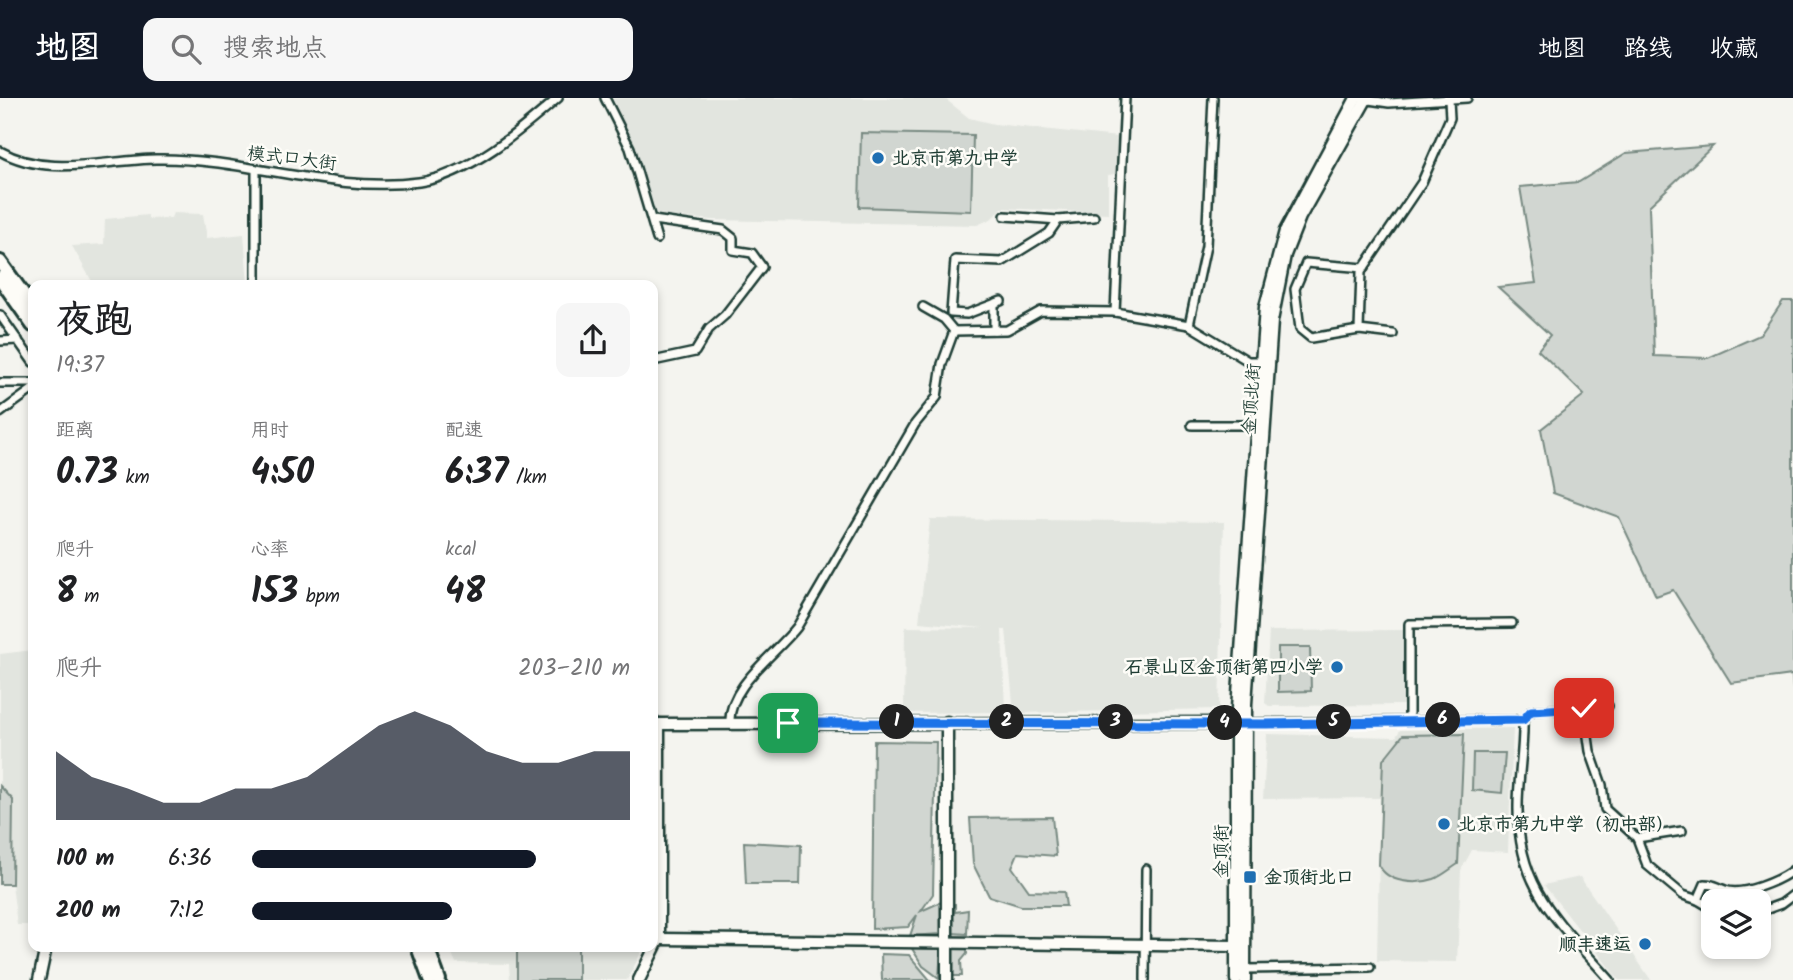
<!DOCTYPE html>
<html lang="zh">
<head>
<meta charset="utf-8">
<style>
  body { margin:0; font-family:Kalam,"LXGW WenKai TC",sans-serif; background:#f6f6f6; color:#202124; height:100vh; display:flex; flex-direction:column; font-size:26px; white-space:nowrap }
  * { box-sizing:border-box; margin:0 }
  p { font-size:23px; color:#757577 }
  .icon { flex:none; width:38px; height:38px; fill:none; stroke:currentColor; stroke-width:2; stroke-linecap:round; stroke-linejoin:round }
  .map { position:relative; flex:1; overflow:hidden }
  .sheet { position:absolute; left:28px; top:182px; width:630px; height:672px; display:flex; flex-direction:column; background:#fff; border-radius:14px; box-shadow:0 4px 10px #0003 }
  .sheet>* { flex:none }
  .tools { position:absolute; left:1701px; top:791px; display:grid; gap:14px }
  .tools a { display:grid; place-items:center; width:70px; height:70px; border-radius:14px; background:#fff; box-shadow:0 4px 10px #0003; font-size:35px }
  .pin { position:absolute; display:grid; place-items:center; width:60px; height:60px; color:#fff; margin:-30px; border-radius:14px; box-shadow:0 4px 10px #0006 }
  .km { position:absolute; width:35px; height:35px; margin:-18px; border-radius:50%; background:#222; color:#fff; font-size:19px; line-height:35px; text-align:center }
  .round { display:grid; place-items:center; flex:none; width:74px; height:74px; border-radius:14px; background:#f6f6f6 }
  .headline { display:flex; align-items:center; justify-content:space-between; height:119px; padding:0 28px }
  h1 { font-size:38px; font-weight:800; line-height:52px }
  .stats { display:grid; grid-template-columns:repeat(3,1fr); gap:10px; height:119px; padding:7px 28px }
  .stats div { display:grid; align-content:center }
  .stats b { font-size:35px; font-weight:800 }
  .stats small { font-size:19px; font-weight:400 }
  .stats p { font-size:19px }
  .chart { height:196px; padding:14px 28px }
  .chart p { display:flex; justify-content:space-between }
  .chart svg { width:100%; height:126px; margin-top:7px; fill:#111827; opacity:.7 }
  ul { padding:0 28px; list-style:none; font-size:23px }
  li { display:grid; grid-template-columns:112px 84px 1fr; align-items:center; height:52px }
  li i { height:18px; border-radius:9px; background:#111827 }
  header { display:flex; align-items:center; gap:42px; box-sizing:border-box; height:98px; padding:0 35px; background:#111827; color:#fff }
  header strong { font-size:33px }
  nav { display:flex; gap:38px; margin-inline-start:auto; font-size:24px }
  .search { width:490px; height:63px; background:#f6f6f6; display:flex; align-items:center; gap:18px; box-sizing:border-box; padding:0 24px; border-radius:14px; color:#757577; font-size:26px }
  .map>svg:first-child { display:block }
  .built { fill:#e2e5df }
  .green { fill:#d1d6d1; stroke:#788a82; stroke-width:2 }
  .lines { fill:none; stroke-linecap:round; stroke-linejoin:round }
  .street-casing { stroke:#1f3d34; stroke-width:12 }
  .secondary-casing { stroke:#1f3d34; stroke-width:15 }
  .highway-casing { stroke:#1f3d34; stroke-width:18 }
  .street { stroke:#fdfcf7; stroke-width:7 }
  .secondary { stroke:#fdfcf7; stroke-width:10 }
  .highway { stroke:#fdfcf7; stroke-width:12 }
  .route-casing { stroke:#fff; stroke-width:14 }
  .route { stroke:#1a73e8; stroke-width:9 }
  .poi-dot { fill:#1f6fb2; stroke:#fdfcf7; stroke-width:2.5 }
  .labels { text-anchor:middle; stroke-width:5; stroke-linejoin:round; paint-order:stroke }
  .street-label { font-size:18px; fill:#1f3d34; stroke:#fdfcf7 }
  .poi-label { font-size:18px; font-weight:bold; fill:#1f3d34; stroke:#fdfcf7; text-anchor:start }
</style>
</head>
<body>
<header>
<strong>地图</strong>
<div class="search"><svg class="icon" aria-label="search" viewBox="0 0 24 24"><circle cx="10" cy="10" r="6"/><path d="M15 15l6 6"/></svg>搜索地点</div>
<nav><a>地图</a><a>路线</a><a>收藏</a></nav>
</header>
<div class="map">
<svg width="1793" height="882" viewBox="0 0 1793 882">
  <rect width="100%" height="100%" fill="#f4f4ef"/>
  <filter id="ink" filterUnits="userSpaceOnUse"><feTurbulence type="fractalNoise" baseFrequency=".0143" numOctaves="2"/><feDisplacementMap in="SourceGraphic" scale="14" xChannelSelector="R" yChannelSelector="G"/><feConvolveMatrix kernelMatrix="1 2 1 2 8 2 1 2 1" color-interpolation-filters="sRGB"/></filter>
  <g filter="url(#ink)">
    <!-- built -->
    <g class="built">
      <polygon points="613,0 944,0 969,20 994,26 1118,39 1115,76 1108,77 1108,115 1002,110 991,121 977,127 712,122 657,117 633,45"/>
      <polygon points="173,115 203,116 207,140 244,136 248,187 94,187 72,148 104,146 105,121 148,117 148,121 171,120"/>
      <polygon points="930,421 1224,424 1219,611 1014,615 1006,532 1002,532 1005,614 904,615 905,529 983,530 919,524"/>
      <polygon points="1405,532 1407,607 1269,608 1265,605 1269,533"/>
      <polygon points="33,552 33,827 17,827 12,786 13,702 0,688 0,556"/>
      <polygon points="1513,630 1508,754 1472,752 1461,772 1457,864 1377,863 1380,700 1263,701 1267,636 1396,639 1400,632"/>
      <polygon points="1580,779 1651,882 1619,882 1544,787"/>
      <polygon points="449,849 644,849 627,882 510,882 509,866 456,865"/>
    </g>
    <!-- green -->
    <g class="green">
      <polygon points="861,35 973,37 971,113 859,109"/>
      <polygon points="1713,48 1649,108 1654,258 1708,260 1760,237 1783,203 1793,203 1793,592 1792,577 1731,585 1673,492 1656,498 1619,419 1553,395 1541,331 1584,297 1538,252 1550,237 1498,189 1536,185 1520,89 1579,84 1626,55"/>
      <polygon points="1278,549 1310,549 1311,593 1278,594"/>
      <path d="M1464,636l-6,130c-8,5 -16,12 -24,15 -18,6 -47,4 -55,-14l4,-105 20,-25z"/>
      <polygon points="874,643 936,644 933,796 921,813 941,804 941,836 910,838 917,817 908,829 872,831"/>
      <polygon points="1473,655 1505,655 1502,695 1472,692"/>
      <polygon points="0,688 13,702 12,786 0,786"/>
      <polygon points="1052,719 1056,758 1018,755 1012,769 1029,793 1064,794 1066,808 1021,808 989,798 973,766 970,720"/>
      <polygon points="744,744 801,747 800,786 746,786"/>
      <polygon points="952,806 955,806 955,814 968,812 967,836 952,835"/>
      <polygon points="967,846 967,856 961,863 962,878 951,878 951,848"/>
      <rect x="517" y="849" width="61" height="33"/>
      <polygon points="911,849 941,850 939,880 923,868"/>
      <polygon points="881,856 909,857 930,882 882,882"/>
    </g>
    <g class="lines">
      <defs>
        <g id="street">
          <polyline points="605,0 630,50 657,141"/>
          <polyline points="1362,1 1389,5 1467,0"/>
          <path d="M0,53c47,27 104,9 156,8 87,-2 176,35 263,23 50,-7 102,-52 139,-84"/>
          <polyline points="1005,118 1058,122 1094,119"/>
          <polyline points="653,122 723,132 733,140 733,152 752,155 762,169 725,217 709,231 695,254 653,263"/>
          <polyline points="256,187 256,71"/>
          <polyline points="1001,203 967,216 951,215 955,162 1002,164 1049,135 1058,122"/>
          <polyline points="923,209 944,221 954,233"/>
          <polyline points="1115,214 1125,0"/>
          <polyline points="0,217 33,264"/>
          <polyline points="1189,227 1206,148 1213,0"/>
          <polyline points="994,232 994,206"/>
          <polyline points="1359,232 1311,240 1300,231 1295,191 1306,165 1364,170"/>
          <polyline points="954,233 1007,232 1041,213 1115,214 1189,227 1248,263 1263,263"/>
          <polyline points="1393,236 1359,232 1361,174 1422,84 1450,20 1449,2"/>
          <polyline points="0,243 18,242"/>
          <polyline points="0,285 33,285"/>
          <polyline points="0,315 33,291"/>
          <polyline points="1192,327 1256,327"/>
          <polyline points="1584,610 1590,653 1602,687 1605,711 1637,740 1682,733"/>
          <polyline points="1409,622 1409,526 1512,525"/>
          <path d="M1523,622c1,29 -5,57 -5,86 -1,83 41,116 92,174"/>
          <polyline points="1523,622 1531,613 1608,608"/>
          <polyline points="1246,625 1523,622"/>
          <path d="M730,626c-3,-37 46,-70 67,-97l118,-203 22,-27 5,-33 12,-33"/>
          <path d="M1637,740l10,27 36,30 15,5 7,-16c10,0 11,3 20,6 17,7 55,-10 68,-20"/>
          <polyline points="1698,802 1713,811"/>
          <polyline points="1759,814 1781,806 1793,797"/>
          <polyline points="1245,871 1370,869"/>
          <polyline points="1145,882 1146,771"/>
        </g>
        <g id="secondary">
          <polyline points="653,626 1242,625"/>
          <polyline points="659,841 1236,848"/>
          <polyline points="39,882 46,849"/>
          <polyline points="639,882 659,841 659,626"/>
          <polyline points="947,882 947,624"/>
          <polyline points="1236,882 1236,625 1265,209 1285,133 1356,0"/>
          <polyline points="1245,882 1246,606 1272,223 1285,157 1300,119 1367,0"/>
        </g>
        <g id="highway">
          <polyline points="0,164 33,210"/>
          <polyline points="0,180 33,227"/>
          <polyline points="418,849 430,882"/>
          <polyline points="427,849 439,882"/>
        </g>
      </defs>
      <!-- street casing -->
      <use href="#street" class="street-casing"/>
      <!-- secondary casing -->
      <use href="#secondary" class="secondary-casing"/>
      <!-- highway casing -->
      <use href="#highway" class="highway-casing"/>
      <!-- street -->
      <use href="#street" class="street"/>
      <!-- secondary -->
      <use href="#secondary" class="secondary"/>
      <!-- highway -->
      <use href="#highway" class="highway"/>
    </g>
  </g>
  <g class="lines" filter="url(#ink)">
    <defs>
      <polyline id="route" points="788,625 1267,626 1523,622 1531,613 1584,610"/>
    </defs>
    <!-- route casing -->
    <use href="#route" class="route-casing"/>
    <!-- route -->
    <use href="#route" class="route"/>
  </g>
  <!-- markers -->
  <g class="poi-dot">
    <circle cx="878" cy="60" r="7"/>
    <circle cx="1337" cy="569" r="7"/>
    <circle cx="1444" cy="726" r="7"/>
    <rect x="1243" y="772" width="14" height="14" rx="3.5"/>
    <circle cx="1645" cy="846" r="7"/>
  </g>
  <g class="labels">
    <!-- street labels -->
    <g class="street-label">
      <text transform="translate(292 60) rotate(7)" y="6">模式口大街</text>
      <text transform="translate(1251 301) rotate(-86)" y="6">金顶北街</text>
      <text transform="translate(1221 753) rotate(-90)" y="6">金顶街</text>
    </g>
    <!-- poi labels -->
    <g class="poi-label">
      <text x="892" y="66">北京市第九中学</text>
      <text x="1323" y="575" text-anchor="end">石景山区金顶街第四小学</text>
      <text x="1458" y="732">北京市第九中学（初中部）</text>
      <text x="1264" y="785">金顶街北口</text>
      <text x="1631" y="852" text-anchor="end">顺丰速运</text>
    </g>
  </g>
</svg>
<div class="tools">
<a><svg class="icon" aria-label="layers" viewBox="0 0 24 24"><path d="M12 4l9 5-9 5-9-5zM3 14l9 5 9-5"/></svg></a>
</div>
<div class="pin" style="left:788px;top:625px;background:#1e9e55"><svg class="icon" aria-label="arrive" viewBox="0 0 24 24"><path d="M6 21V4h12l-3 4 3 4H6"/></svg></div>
<div class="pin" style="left:1584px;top:610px;background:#d93025"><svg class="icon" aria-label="check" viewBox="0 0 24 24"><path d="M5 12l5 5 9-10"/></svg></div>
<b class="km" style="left:897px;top:624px">1</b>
<b class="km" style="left:1007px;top:624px">2</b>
<b class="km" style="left:1116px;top:624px">3</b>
<b class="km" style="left:1225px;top:625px">4</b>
<b class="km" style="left:1334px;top:624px">5</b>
<b class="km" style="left:1443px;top:622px">6</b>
<section class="sheet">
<div class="headline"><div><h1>夜跑</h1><p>19:37</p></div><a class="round"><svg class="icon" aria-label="share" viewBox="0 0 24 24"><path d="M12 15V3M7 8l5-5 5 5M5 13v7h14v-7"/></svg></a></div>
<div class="stats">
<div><p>距离</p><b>0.73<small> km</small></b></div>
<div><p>用时</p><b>4:50</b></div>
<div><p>配速</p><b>6:37<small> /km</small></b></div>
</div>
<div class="stats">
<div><p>爬升</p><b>8<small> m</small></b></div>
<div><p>心率</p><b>153<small> bpm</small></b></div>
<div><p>kcal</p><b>48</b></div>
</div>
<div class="chart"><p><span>爬升</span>203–210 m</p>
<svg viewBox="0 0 160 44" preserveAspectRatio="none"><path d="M0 44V20L10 29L20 33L30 38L40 38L50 33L60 33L70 29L80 20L90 11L100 6L110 11L120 20L130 24L140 24L150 20L160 20V44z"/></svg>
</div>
<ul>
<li><b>100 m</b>6:36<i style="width:75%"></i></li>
<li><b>200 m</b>7:12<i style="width:53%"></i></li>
</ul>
</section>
</div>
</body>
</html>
